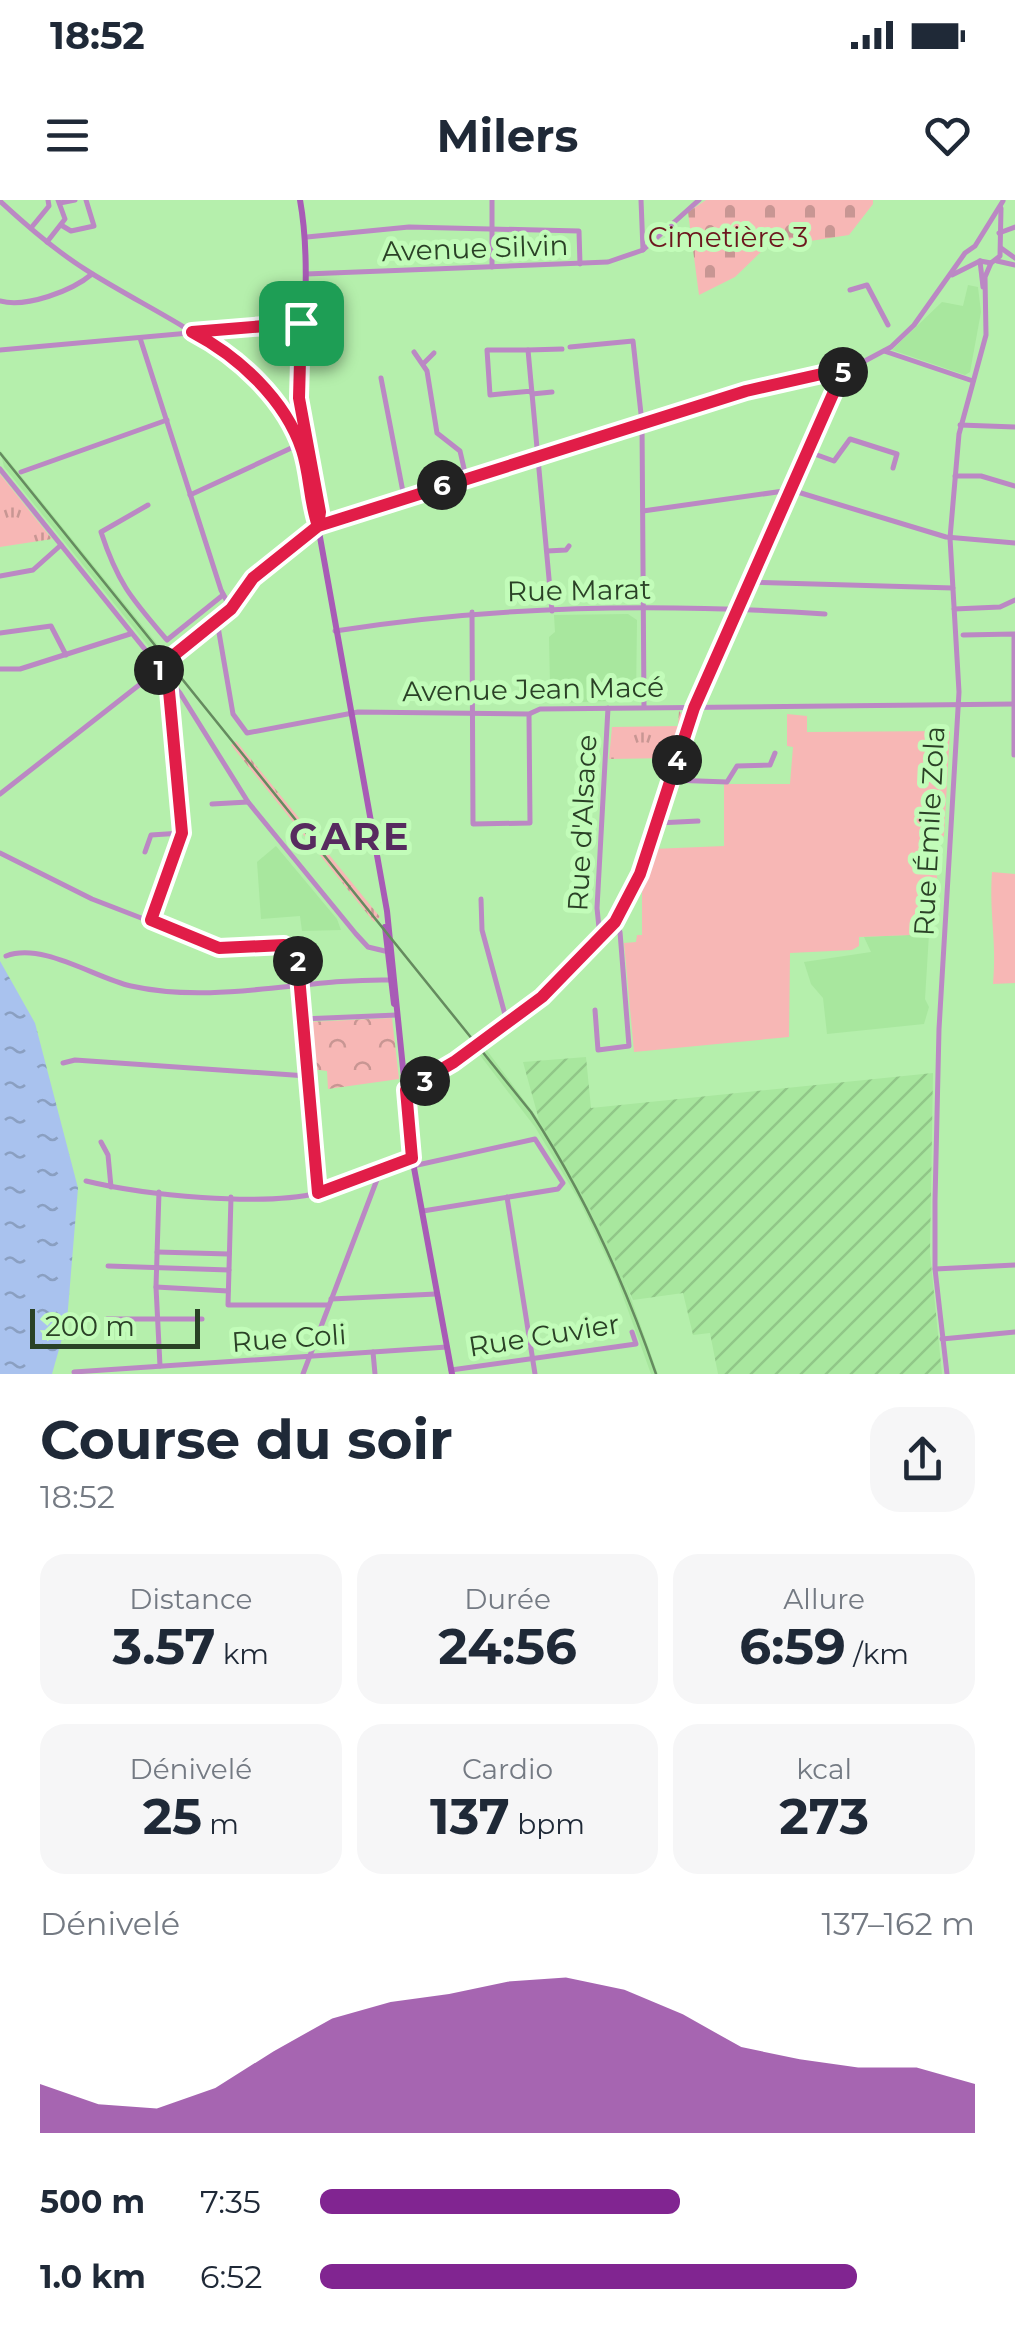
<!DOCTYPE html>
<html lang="fr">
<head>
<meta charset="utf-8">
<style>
  body { margin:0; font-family:Montserrat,sans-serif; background:#f6f6f7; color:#1f2937; height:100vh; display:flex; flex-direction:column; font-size:38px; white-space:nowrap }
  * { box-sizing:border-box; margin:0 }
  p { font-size:32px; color:#747a83 }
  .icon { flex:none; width:55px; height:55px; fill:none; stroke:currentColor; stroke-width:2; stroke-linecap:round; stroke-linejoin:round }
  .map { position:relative; height:1174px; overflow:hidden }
  .drawer { display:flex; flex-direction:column; background:#fff; flex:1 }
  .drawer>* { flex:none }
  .scale { position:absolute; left:30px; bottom:25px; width:170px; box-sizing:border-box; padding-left:10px; border:5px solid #2a4126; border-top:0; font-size:28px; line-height:35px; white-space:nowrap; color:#2a4126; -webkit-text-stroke:8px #c2fcb9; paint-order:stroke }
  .pin { position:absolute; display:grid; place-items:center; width:85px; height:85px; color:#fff; margin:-42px; border-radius:20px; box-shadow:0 5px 15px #0006 }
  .km { position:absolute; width:50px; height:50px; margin:-25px; border-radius:50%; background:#222; color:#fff; font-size:28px; line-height:50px; text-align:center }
  .round { display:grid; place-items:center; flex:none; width:105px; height:105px; border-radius:30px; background:#f6f6f7 }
  .head { display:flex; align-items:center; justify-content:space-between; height:170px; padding:0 40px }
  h1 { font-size:55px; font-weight:700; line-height:75px }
  .metrics { display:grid; grid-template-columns:repeat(3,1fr); gap:15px; height:170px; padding:10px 40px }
  .metrics div { display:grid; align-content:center; border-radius:25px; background:#f6f6f7; text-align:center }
  .metrics b { font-size:50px; font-weight:700 }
  .metrics small { font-size:28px; font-weight:400 }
  .metrics p { font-size:28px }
  .chart { height:280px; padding:20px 40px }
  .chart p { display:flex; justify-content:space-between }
  .chart svg { width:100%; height:180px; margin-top:10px; fill:#812591; opacity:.7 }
  ul { padding:0 40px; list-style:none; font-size:32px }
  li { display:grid; grid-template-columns:160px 120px 1fr; align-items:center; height:75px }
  li i { height:25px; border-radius:12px; background:#812591 }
  .status { display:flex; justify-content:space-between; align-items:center; height:70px; padding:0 50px; background:#fff; direction:ltr }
  .status svg { height:28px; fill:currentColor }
  header { display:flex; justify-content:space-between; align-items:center; height:130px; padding:0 40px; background:#fff; font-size:45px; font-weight:700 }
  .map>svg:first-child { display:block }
  .built { fill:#a8e79e }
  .industrial { fill:url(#industrial-furrows) }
  .grass { fill:url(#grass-tufts) }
  .cemetery { fill:url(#cemetery-stones) }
  .park { fill:url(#park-crowns) }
  .garden { fill:#f7b7b5 }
  .water { fill:url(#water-ripples) }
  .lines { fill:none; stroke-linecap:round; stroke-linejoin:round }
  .minor { stroke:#bb88c4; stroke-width:5 }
  .tertiary { stroke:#bb88c4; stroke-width:5 }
  .secondary { stroke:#a85bb6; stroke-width:6 }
  .tram { stroke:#658b5f; stroke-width:2.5 }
  .route-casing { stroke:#fff; stroke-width:20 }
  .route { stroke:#e11d48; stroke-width:12 }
  .labels { text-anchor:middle; stroke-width:10; stroke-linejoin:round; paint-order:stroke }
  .park-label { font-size:28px; fill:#6c161d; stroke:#c2fcb9 }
  .street-label { font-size:28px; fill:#2a4126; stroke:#c2fcb9 }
  .district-label { font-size:38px; font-weight:bold; letter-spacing:2.5px; fill:#572b5f; stroke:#c2fcb9 }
</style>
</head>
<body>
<div class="status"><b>18:52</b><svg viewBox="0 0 49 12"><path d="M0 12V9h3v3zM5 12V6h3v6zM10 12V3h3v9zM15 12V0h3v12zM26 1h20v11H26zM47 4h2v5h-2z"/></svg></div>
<header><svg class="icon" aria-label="menu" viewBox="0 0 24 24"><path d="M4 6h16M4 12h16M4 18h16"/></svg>Milers<svg class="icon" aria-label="heart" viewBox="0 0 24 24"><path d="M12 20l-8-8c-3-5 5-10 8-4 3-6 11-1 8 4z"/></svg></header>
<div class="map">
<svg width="1015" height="1174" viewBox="0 0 1015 1174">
  <defs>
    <pattern id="industrial-furrows" width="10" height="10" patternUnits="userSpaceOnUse" patternTransform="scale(2.5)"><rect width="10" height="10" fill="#a8e79e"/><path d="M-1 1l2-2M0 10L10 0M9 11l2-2" fill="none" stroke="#91c788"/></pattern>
    <pattern id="grass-tufts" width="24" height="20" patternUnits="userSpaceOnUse" patternTransform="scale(2.5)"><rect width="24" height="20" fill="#f7b7b5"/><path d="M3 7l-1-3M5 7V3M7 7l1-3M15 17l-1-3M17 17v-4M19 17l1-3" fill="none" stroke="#c89693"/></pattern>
    <pattern id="cemetery-stones" width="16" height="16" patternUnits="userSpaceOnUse" patternTransform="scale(2.5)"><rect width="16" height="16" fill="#f7b7b5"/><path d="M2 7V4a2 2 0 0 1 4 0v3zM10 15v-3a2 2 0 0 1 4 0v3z" fill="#c89693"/></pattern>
    <pattern id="park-crowns" width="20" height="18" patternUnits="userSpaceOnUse" patternTransform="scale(2.5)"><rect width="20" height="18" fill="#f7b7b5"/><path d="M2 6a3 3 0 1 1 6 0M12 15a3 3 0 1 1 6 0" fill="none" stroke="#c89693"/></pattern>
    <pattern id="water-ripples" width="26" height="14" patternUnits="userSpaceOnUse" patternTransform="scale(2.5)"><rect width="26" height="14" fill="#a9c2ee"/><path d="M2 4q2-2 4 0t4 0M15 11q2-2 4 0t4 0" fill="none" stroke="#8a9fc1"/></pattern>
  </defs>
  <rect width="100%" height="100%" fill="#b5efac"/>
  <!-- built -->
  <g class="built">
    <polygon points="968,85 978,87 981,112 970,172 965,175 892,150 942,102 963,106"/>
    <polygon points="0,250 163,451 158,458 4,267"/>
    <polygon points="628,414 637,420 636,500 555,503 555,486 550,485 549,437 555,432 554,415"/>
    <polygon points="276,646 337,719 341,730 302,731 300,716 261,719 257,662"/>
    <polygon points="929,734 925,799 929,807 924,824 827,834 823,798 811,784 804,762 871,752 864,737"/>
    <polygon points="485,848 539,920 573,975 615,1054 658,1174 651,1174 616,1077 579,1000 535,927 479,854"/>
  </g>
  <!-- industrial -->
  <polygon class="industrial" points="586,857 591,908 933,873 930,1053 942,1174 718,1174 710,1133 693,1135 683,1093 633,1100 599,1024 539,920 523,862"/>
  <!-- grass -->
  <g class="grass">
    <polygon points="0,274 52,339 0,347"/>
    <polygon points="679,511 686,519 673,558 609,559 612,527 678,526"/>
    <polygon points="236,541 380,717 374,722 231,545"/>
  </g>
  <!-- cemetery -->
  <polygon class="cemetery" points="706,0 873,0 873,4 849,35 765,48 735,77 699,95 688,12"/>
  <!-- park -->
  <polygon class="park" points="392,818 399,879 328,889 327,871 311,869 308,822"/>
  <!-- garden -->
  <g class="garden">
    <polygon points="787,514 807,516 807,532 950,531 944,636 939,641 934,730 939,734 859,737 859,746 852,750 790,753 789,837 634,852 624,743 636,742 637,735 642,735 642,684 653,649 724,646 724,584 790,584 793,547 787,546"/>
    <path d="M992,672l23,2v109l-22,1c4,-44 -4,-69 -1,-112z"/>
  </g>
  <!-- water -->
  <polygon class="water" points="0,761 35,823 78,988 67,1121 52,1174 0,1174"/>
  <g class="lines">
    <!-- minor -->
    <g class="minor">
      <polyline points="492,0 492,67"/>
      <polyline points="641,0 643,50"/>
      <path d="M0,1c28,26 58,52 91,72 77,48 149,73 199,154"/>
      <polyline points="60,3 75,0"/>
      <polyline points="61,25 71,31 94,26 86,0"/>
      <polyline points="31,28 49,6 48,0"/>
      <polyline points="999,33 1015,27"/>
      <polyline points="307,37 409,27 579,31 580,64"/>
      <polyline points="47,42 65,19 58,0"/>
      <polyline points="980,61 983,87"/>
      <polyline points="306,74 608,62 643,50 699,0"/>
      <polyline points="850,90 867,85 888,125"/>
      <path d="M0,101c26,7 72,-10 92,-27"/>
      <polyline points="140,138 221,390 231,409"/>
      <polyline points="570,147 633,141 642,223 644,507"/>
      <polyline points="0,150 301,123"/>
      <polyline points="528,150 562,149"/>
      <polyline points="884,151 973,181"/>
      <polyline points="414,152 427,171 437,233 460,251 466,277"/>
      <polyline points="424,163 434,153"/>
      <polyline points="381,178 404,297"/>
      <polyline points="532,191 490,195 487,150 528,150 552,411"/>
      <polyline points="532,194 552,192"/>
      <polyline points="960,225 1015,227"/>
      <polyline points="806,251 834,261 850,239 897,254 893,268"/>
      <polyline points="0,269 180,493 248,602 356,734 368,747 389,752"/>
      <polyline points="21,272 167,220"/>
      <polyline points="955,276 981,276 1015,286"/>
      <polyline points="190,295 300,244"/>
      <path d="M148,305l-47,27c17,52 31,67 66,108l56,-45"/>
      <polyline points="643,311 791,290 946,337 1015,343"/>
      <polyline points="547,351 566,350 569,346"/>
      <polyline points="0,376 33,370 61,345"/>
      <polyline points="747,382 953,388"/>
      <polyline points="954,409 1000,407 1015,400"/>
      <polyline points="472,412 473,624 530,623 529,515"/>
      <polyline points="217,421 233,514 247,533 358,512 529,514 540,509 1015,504"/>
      <path d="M335,431c162,-26 327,-28 490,-17"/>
      <polyline points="0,433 51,426 66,455"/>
      <polyline points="963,435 1014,434 1014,555"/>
      <polyline points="0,469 20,469 130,434"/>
      <polyline points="671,580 727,582 737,566 770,565 775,553"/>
      <polyline points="212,604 248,602"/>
      <polyline points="658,623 698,621"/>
      <polyline points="145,652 151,635 182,633"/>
      <polyline points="0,653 92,699 219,748 293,747 297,753 319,993"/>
      <polyline points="481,699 482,730 507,822"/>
      <polyline points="151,720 182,633 168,480"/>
      <polyline points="600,738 597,708 608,508"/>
      <path d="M6,756c37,-14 89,22 125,30 85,19 174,-8 260,-6"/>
      <polyline points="595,810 598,850 629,846 620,732 615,722"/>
      <polyline points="302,819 397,815"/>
      <polyline points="461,855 497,830"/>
      <polyline points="63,863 75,860 307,876"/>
      <path d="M406,890c57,-21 175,-118 210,-169 41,-62 53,-144 78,-213 43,-116 100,-227 151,-339"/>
      <polyline points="101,942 108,955 111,987"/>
      <polyline points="413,966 535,939 563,983 558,989 423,1011"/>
      <path d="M86,981c58,14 174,26 232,12 31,-8 63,-24 94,-36"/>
      <polyline points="159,992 156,1087 160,1166"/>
      <polyline points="231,997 228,1105 328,1105"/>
      <polyline points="507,997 535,1174"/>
      <polyline points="157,1052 229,1054"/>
      <polyline points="108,1066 229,1070"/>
      <polyline points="935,1069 1015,1065"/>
      <polyline points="156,1087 228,1091"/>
      <polyline points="331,1099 436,1094"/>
      <polyline points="107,1119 202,1119"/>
      <polyline points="942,1139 1015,1132"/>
      <polyline points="373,1152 375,1174"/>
      <polyline points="451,1170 636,1144 632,1132"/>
      <polyline points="74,1172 447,1147"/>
      <polyline points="303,1174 381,969"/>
      <polyline points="947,1174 935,1069 935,1001 939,829 959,492 950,338 959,234 986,135 985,77 991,63"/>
    </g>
    <!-- tertiary -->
    <g class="tertiary">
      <polyline points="1001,48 1015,58"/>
      <polyline points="980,61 991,63 1000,56 1001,8"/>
      <polyline points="997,61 1015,65"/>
      <polyline points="952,75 980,61"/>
      <polyline points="158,468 174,454"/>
      <polyline points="0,594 171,460 231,409 253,378 318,326 746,191 861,163 891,147 914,125 965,53 975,46 1003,1"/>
    </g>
    <!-- secondary -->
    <g class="secondary">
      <path d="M300,0c12,66 2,142 -1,210l-8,16 12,27 15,73 69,385 25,246 40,217"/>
      <polyline points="301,204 320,311 318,324"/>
      <polyline points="385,727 394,804"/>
    </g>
    <!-- tram -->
    <path class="tram" d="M0,253l531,659c54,83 93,169 125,262"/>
  </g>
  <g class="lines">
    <defs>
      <path id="route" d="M301,123l-2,75 21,114 -2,14 -65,52 -22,31 -73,59 10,12 14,153 -31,87 68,28 65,-3 13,8 21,240 94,-35 -6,-68 48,-28 88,-65 73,-75 25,-48 54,-166 150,-339 -98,22 -428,135c-9,-25 -8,-52 -16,-76 -17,-51 -64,-94 -110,-118l109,-9"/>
    </defs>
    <!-- route casing -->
    <use href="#route" class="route-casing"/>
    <!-- route -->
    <use href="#route" class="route"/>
  </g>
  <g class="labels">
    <!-- park labels -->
    <g class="park-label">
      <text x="728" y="47">Cimetière 3</text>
    </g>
    <!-- street labels -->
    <g class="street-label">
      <text transform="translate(475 48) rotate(-2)" y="10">Avenue Silvin</text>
      <text transform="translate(579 390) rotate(-1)" y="10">Rue Marat</text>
      <text transform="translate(533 489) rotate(-1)" y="10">Avenue Jean Macé</text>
      <text transform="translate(582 623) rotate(-87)" y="10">Rue d'Alsace</text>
      <text transform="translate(929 631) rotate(-87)" y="10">Rue Émile Zola</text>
      <text transform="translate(544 1135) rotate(-9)" y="10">Rue Cuvier</text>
      <text transform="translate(289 1138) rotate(-4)" y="10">Rue Coli</text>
    </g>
    <!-- district labels -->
    <g class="district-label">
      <text x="350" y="650">GARE</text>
    </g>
  </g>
</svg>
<div class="scale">200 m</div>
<div class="pin" style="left:301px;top:123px;background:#1e9e55"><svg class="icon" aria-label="arrive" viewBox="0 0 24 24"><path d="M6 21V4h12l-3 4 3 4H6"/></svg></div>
<b class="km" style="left:159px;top:470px">1</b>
<b class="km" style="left:298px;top:761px">2</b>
<b class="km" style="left:425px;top:881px">3</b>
<b class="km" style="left:677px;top:560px">4</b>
<b class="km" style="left:843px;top:172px">5</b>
<b class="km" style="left:442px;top:285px">6</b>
</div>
<section class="drawer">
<div class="head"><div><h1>Course du soir</h1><p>18:52</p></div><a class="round"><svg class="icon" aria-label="share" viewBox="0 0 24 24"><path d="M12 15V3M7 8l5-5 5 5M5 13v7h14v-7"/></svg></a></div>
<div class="metrics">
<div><p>Distance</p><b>3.57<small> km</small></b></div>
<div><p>Durée</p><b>24:56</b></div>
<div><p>Allure</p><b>6:59<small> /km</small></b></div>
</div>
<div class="metrics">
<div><p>Dénivelé</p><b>25<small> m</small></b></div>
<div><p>Cardio</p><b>137<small> bpm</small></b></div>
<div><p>kcal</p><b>273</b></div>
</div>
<div class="chart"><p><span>Dénivelé</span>137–162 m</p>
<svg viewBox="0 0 160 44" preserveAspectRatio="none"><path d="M0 44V32L10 37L20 38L30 33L40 24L50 16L60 12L70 10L80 7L90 6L100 9L110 15L120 23L130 26L140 28L150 28L160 32V44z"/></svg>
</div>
<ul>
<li><b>500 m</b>7:35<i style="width:55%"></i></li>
<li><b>1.0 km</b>6:52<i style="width:82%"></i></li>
</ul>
</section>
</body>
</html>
